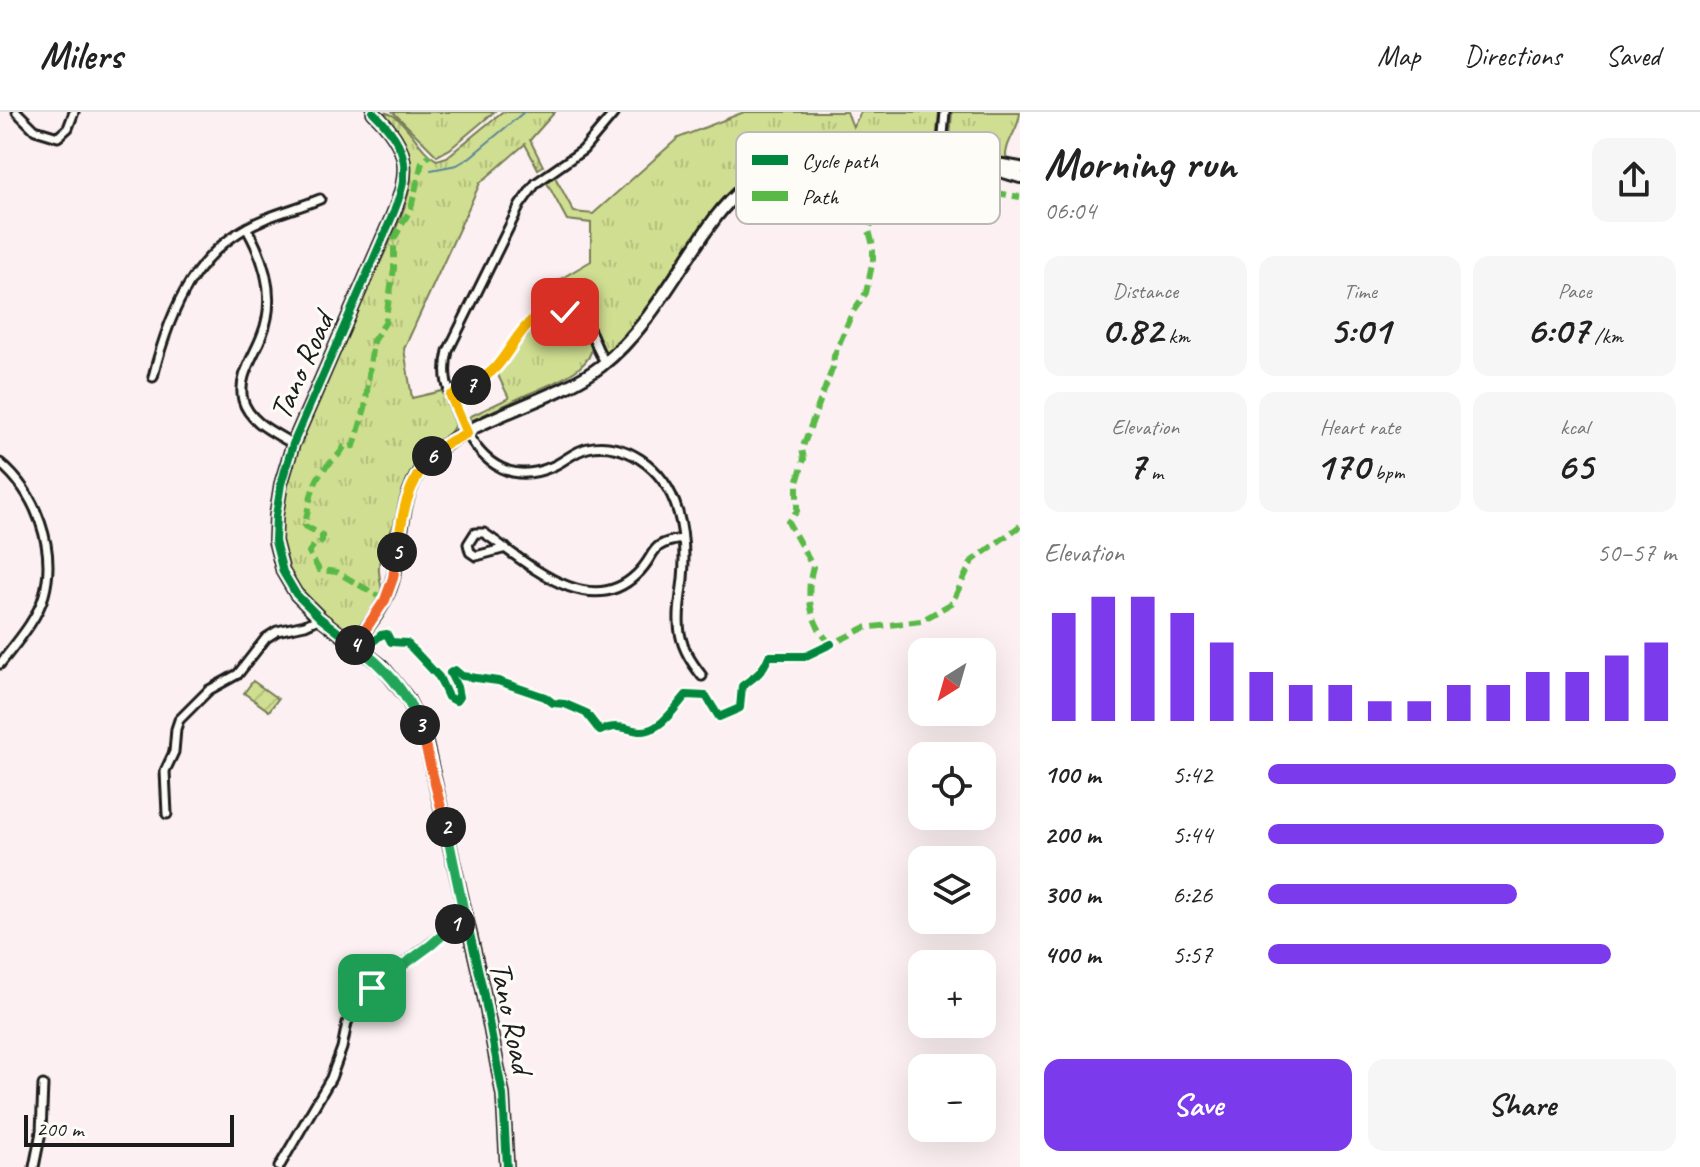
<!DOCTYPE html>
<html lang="en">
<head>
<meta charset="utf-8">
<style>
  body { margin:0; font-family:Caveat,sans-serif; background:#f6f6f6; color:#222; height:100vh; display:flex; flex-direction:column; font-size:30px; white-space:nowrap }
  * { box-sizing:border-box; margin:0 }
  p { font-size:26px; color:#767676 }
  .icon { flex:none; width:44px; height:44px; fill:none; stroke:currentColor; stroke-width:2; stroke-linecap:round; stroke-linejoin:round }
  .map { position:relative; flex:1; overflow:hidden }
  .side { display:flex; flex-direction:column; background:#fff; width:680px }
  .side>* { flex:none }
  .needle { width:52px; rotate:217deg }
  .controls { position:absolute; left:908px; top:526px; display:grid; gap:16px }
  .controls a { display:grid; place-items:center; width:88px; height:88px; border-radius:16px; background:#fff; box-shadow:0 8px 32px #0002; font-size:40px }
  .scale { position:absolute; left:24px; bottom:20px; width:210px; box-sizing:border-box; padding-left:8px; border:4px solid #1c1c1c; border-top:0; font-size:22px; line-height:28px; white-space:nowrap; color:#1c1c1c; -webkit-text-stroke:6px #fdfcf7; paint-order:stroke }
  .pin { position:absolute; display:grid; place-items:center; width:68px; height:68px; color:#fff; margin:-34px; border-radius:16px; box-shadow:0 4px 12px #0006 }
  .km { position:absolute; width:40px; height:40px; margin:-20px; border-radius:50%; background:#222; color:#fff; font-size:22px; line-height:40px; text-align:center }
  .round { display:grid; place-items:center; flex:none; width:84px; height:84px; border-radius:16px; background:#f6f6f6 }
  .summary { display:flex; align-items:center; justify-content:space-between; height:136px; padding:0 24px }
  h1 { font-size:44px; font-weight:800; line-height:60px }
  .stats { display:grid; grid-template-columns:repeat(3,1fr); gap:12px; height:136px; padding:8px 24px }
  .stats div { display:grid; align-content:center; border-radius:16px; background:#f6f6f6; text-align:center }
  .stats b { font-size:40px; font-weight:800 }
  .stats small { font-size:22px; font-weight:400 }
  .stats p { font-size:22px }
  .chart { height:224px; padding:16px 24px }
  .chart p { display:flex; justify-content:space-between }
  .chart svg { width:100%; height:144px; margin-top:8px; stroke:#7c3aed; stroke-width:6 }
  .action { display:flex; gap:16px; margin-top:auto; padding:16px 24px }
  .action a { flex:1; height:92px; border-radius:16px; background:#7c3aed; color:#fff; font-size:32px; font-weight:800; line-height:92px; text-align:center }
  .action a+a { background:#f6f6f6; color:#222 }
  ul { padding:0 24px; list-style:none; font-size:26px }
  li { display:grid; grid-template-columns:128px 96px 1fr; align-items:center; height:60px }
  li i { height:20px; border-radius:10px; background:#7c3aed }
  header { display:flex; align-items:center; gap:48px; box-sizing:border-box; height:112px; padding:0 40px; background:#fff; border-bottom:2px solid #e0e0e0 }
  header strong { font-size:38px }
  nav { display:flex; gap:44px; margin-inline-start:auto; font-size:28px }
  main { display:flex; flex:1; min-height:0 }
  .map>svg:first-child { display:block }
  .grass { fill:url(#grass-tufts); stroke:#767d56; stroke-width:2 }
  .garden { fill:url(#garden-furrows); stroke:#767d56; stroke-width:2 }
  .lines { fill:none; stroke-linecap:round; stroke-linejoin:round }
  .stream { stroke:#5a8695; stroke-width:2 }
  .street-casing { stroke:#1c1c1c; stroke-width:13 }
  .secondary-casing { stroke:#1c1c1c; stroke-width:16 }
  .street { stroke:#fdfcf7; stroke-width:7 }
  .secondary { stroke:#fdfcf7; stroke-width:10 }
  .quiet { stroke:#58b947; stroke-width:6; stroke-dasharray:12 6; stroke-linecap:butt }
  .cycleway-casing { stroke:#fdfcf7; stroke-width:13 }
  .cycleway { stroke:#00873e; stroke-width:8 }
  .split-1-casing { stroke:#fff; stroke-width:16 }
  .split-2-casing { stroke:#fff; stroke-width:16 }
  .split-3-casing { stroke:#fff; stroke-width:16 }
  .split-4-casing { stroke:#fff; stroke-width:16 }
  .split-5-casing { stroke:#fff; stroke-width:16 }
  .split-6-casing { stroke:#fff; stroke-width:16 }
  .split-7-casing { stroke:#fff; stroke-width:16 }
  .split-8-casing { stroke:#fff; stroke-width:16 }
  .split-1 { stroke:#22a559; stroke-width:10 }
  .split-2 { stroke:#22a559; stroke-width:10 }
  .split-3 { stroke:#f0652b; stroke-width:10 }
  .split-4 { stroke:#22a559; stroke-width:10 }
  .split-5 { stroke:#f0652b; stroke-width:10 }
  .split-6 { stroke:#f5b400; stroke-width:10 }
  .split-7 { stroke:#f5b400; stroke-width:10 }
  .split-8 { stroke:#f5b400; stroke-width:10 }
  .labels { text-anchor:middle; stroke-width:6; stroke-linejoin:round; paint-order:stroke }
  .street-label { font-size:32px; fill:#1c1c1c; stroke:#fdfcf7 }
  .key { fill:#fdfcf7; stroke:#bab9b5; stroke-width:2 }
  .key-label { font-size:22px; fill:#1c1c1c }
</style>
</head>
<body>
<header>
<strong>Milers</strong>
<nav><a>Map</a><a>Directions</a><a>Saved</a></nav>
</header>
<main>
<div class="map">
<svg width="1020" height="1055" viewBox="0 0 1020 1055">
  <defs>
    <pattern id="grass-tufts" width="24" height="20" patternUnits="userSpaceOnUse" patternTransform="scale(2)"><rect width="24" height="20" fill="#d0de91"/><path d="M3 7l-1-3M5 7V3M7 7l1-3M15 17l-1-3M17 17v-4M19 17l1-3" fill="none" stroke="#b2be7c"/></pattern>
    <pattern id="garden-furrows" width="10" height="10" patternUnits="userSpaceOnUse" patternTransform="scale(2)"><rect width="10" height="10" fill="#d0de91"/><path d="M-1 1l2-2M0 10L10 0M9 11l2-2" fill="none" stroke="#b2be7c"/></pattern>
  </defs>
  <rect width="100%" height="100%" fill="#fcf0f2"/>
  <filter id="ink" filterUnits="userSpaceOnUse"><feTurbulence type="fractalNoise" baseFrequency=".0125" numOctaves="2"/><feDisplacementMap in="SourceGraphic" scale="16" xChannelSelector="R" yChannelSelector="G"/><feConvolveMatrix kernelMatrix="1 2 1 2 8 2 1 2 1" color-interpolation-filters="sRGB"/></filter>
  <g filter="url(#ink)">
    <!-- grass -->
    <g class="grass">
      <path d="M381,0c24,0 35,38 56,48l10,-3 55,-45h53l-25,28 13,26 -5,3 -13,-25 -45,39 -76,166 8,49 30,-7 13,33c-5,15 -25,23 -35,36 -17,19 -18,40 -26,63 -5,15 -14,26 -15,42 -1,10 3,20 3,31l-23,32 -8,5c-30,-18 -57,-42 -67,-76 -20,-75 64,-225 97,-296 13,-29 36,-70 29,-104 -4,-18 -17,-31 -29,-45z"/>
      <polygon points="393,0 494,0 450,37 437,44"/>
      <path d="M744,0h103l6,15 8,-15h78l-3,29 -6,7c-34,6 -71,-11 -110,-2 -119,27 -132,131 -210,204l-5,1c-19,-16 -7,-45 -51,-45l-2,-22 39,-23v-38l-24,-3 -21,-39 8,-6 20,37 19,2 85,-76z"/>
      <path d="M952,0h68c0,17 -16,30 -14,48l-52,-6 -5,-2z"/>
      <path d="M548,204c17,-1 28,1 38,15 25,34 -38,54 -58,63 -19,9 -38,18 -56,26l-5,-2 42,-20 -13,-27c19,-17 27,-47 52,-55z"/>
    </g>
    <!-- garden -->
    <polygon class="garden" points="253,569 278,587 269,599 244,581"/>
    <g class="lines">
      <!-- stream -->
      <polyline class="stream" points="431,58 457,53 469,46 524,0"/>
      <defs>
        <g id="street">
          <polyline points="17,0 35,18 58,25 68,16 74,0"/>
          <path d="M615,0l-32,38 -47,33 -16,22 -72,146c-7,29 2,43 13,69 16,38 46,66 90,47 13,-5 23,-16 37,-19 18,-4 37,1 52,11 40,26 47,76 43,120 -2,18 -6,36 -3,54 3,17 12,30 22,43"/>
          <polyline points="941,46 945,0"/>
          <path d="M247,117c18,32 30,69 15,106 -7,20 -25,42 -19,65 6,22 32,33 50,44"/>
          <path d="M153,265c17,-69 44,-131 114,-159 18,-7 36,-12 53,-19"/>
          <path d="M451,284c14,-8 30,-14 42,-26 24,-23 45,-86 88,-50 14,11 13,29 25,42"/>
          <path d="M0,351c36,30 57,85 44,132 -7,25 -28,48 -44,69"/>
          <path d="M506,436l-30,8 -6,-4 -2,-8 7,-11h9c41,28 104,88 152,42 22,-20 10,-31 46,-36"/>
          <polyline points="167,702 165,659 174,640 176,617 179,608 209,578 238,562 266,526 277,519 305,513 320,506"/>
          <polyline points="34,1055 41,1020 43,973"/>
          <polyline points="279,1055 331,966 342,936 347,911 356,891 372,876 465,806"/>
        </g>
        <g id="secondary">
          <path d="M373,0c38,37 38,59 18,107l-98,225 -12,40 -5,32 -1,25 8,31 13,22 24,24 62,48 25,32 16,32 60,260 20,105 4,72"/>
          <polyline points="979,49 1020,56"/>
          <path d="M354,532c15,-19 31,-38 38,-62 12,-39 5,-81 31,-116 34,-46 129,-62 178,-100 49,-38 78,-100 115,-149 52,-68 113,-69 191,-62 39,4 76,10 113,22"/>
        </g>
      </defs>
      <!-- street casing -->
      <use href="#street" class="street-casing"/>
      <!-- secondary casing -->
      <use href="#secondary" class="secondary-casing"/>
      <!-- street -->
      <use href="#street" class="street"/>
      <!-- secondary -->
      <use href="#secondary" class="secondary"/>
      <!-- quiet -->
      <g class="quiet">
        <polyline points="941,46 946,64 958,74 1020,85"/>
        <path d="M385,488l-48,-28 -18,-2 -10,-18 5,-7 8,-4v-6l-17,-9c3,-18 7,-47 22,-60 7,-7 12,-10 17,-19l10,-1 11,-38 8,-67 12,-18 9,-54v-30l17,-31 11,-46 8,-7"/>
        <path d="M831,532c-21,-20 -26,-50 -18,-77l-25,-45 9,-11v-28l7,-24 -2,-10 31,-82 1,-11 18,-43 14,-20 7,-33v-14l-4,-16 9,-27 -2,-5 5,-18"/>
        <polyline points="824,536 864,516 921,509 952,491 972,449 1020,414"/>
      </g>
      <defs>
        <g id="cycleway">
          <path d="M373,0c38,37 38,59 18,107l-98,225 -12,40 -5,32 -1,25 8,31 13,22 24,24 62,48 25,32 16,32 60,260 20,105 4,72"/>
          <path d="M354,532l14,2 13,-11 6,-1 4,8 16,1 32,34 9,20 8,4 3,-4 -2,-10 -7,-14 5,-3 7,6 36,5 47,16 8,6 12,1 21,9 14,18c16,-7 23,-3 39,0 20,2 36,-23 47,-36l20,1 13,21 21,-9 2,-22c14,-10 20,-13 27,-30h37l25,-12"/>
        </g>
      </defs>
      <!-- cycleway casing -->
      <use href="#cycleway" class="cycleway-casing"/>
      <!-- cycleway -->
      <use href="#cycleway" class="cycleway"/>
    </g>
  </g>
  <g class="lines" filter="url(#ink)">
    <defs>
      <polyline id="split-1" points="372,876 431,833 455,812"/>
      <polyline id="split-2" points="446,715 465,806 455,812"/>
      <polyline id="split-3" points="420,613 446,715"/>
      <path id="split-4" d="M355,533c30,22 51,46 65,80"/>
      <polyline id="split-5" points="355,533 385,488 393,466 397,440"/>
      <path id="split-6" d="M397,440c5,-36 9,-68 35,-96"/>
      <polyline id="split-7" points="432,344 446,332 467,321 451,284 471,273"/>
      <path id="split-8" d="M471,273c9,-5 18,-10 25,-18 21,-23 31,-62 69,-55"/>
    </defs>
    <!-- split-1 casing -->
    <use href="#split-1" class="split-1-casing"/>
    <!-- split-2 casing -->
    <use href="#split-2" class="split-2-casing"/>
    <!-- split-3 casing -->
    <use href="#split-3" class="split-3-casing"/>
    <!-- split-4 casing -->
    <use href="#split-4" class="split-4-casing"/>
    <!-- split-5 casing -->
    <use href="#split-5" class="split-5-casing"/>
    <!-- split-6 casing -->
    <use href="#split-6" class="split-6-casing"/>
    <!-- split-7 casing -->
    <use href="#split-7" class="split-7-casing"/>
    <!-- split-8 casing -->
    <use href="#split-8" class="split-8-casing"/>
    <!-- split-1 -->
    <use href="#split-1" class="split-1"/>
    <!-- split-2 -->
    <use href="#split-2" class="split-2"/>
    <!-- split-3 -->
    <use href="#split-3" class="split-3"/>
    <!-- split-4 -->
    <use href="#split-4" class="split-4"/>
    <!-- split-5 -->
    <use href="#split-5" class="split-5"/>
    <!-- split-6 -->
    <use href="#split-6" class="split-6"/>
    <!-- split-7 -->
    <use href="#split-7" class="split-7"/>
    <!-- split-8 -->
    <use href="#split-8" class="split-8"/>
  </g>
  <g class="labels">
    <!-- street labels -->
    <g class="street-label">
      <text transform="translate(301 254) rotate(-66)" y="11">Tano Road</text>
      <text transform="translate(512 905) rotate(78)" y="11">Tano Road</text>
    </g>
  </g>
  <!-- legend -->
  <rect x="736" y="20" width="264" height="92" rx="12" class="key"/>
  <rect x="752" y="43" width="36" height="10" fill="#00873e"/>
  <rect x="752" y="79" width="36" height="10" fill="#58b947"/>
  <g class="key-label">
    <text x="802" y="56">Cycle path</text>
    <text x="802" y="92">Path</text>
  </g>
</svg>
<div class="controls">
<a><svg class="needle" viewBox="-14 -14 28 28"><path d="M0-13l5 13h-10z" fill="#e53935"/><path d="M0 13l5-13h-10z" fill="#767676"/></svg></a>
<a><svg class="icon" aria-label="locate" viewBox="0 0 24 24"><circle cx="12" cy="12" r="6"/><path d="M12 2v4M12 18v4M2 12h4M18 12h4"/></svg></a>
<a><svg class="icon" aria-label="layers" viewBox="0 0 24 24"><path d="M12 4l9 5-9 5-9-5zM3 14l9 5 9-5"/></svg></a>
<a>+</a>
<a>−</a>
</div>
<div class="scale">200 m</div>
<div class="pin" style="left:372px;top:876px;background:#1e9e55"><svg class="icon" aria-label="arrive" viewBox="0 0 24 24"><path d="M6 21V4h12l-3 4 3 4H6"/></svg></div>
<div class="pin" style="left:565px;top:200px;background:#d93025"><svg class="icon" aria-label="check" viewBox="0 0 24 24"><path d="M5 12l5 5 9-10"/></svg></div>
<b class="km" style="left:455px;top:812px">1</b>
<b class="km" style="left:446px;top:715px">2</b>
<b class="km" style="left:420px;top:613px">3</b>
<b class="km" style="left:355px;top:533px">4</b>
<b class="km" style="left:397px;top:440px">5</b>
<b class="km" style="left:432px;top:344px">6</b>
<b class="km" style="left:471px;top:273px">7</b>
</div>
<section class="side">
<div class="summary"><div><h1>Morning run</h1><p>06:04</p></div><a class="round"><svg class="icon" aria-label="share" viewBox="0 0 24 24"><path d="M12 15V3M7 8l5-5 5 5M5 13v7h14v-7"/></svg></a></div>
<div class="stats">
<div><p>Distance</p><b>0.82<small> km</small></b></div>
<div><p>Time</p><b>5:01</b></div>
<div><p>Pace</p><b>6:07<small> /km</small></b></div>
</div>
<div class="stats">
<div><p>Elevation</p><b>7<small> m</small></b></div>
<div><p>Heart rate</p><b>170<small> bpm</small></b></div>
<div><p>kcal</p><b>65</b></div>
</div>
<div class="chart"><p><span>Elevation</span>50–57 m</p>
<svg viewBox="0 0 160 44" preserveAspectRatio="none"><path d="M5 44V11M15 44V6M25 44V6M35 44V11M45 44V20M55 44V29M65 44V33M75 44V33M85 44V38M95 44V38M105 44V33M115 44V33M125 44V29M135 44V29M145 44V24M155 44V20"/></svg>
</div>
<ul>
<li><b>100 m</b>5:42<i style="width:100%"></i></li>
<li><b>200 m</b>5:44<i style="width:97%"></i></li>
<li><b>300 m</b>6:26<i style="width:61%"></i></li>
<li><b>400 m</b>5:57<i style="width:84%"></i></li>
</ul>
<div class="action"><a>Save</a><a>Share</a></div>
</section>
</main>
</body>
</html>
